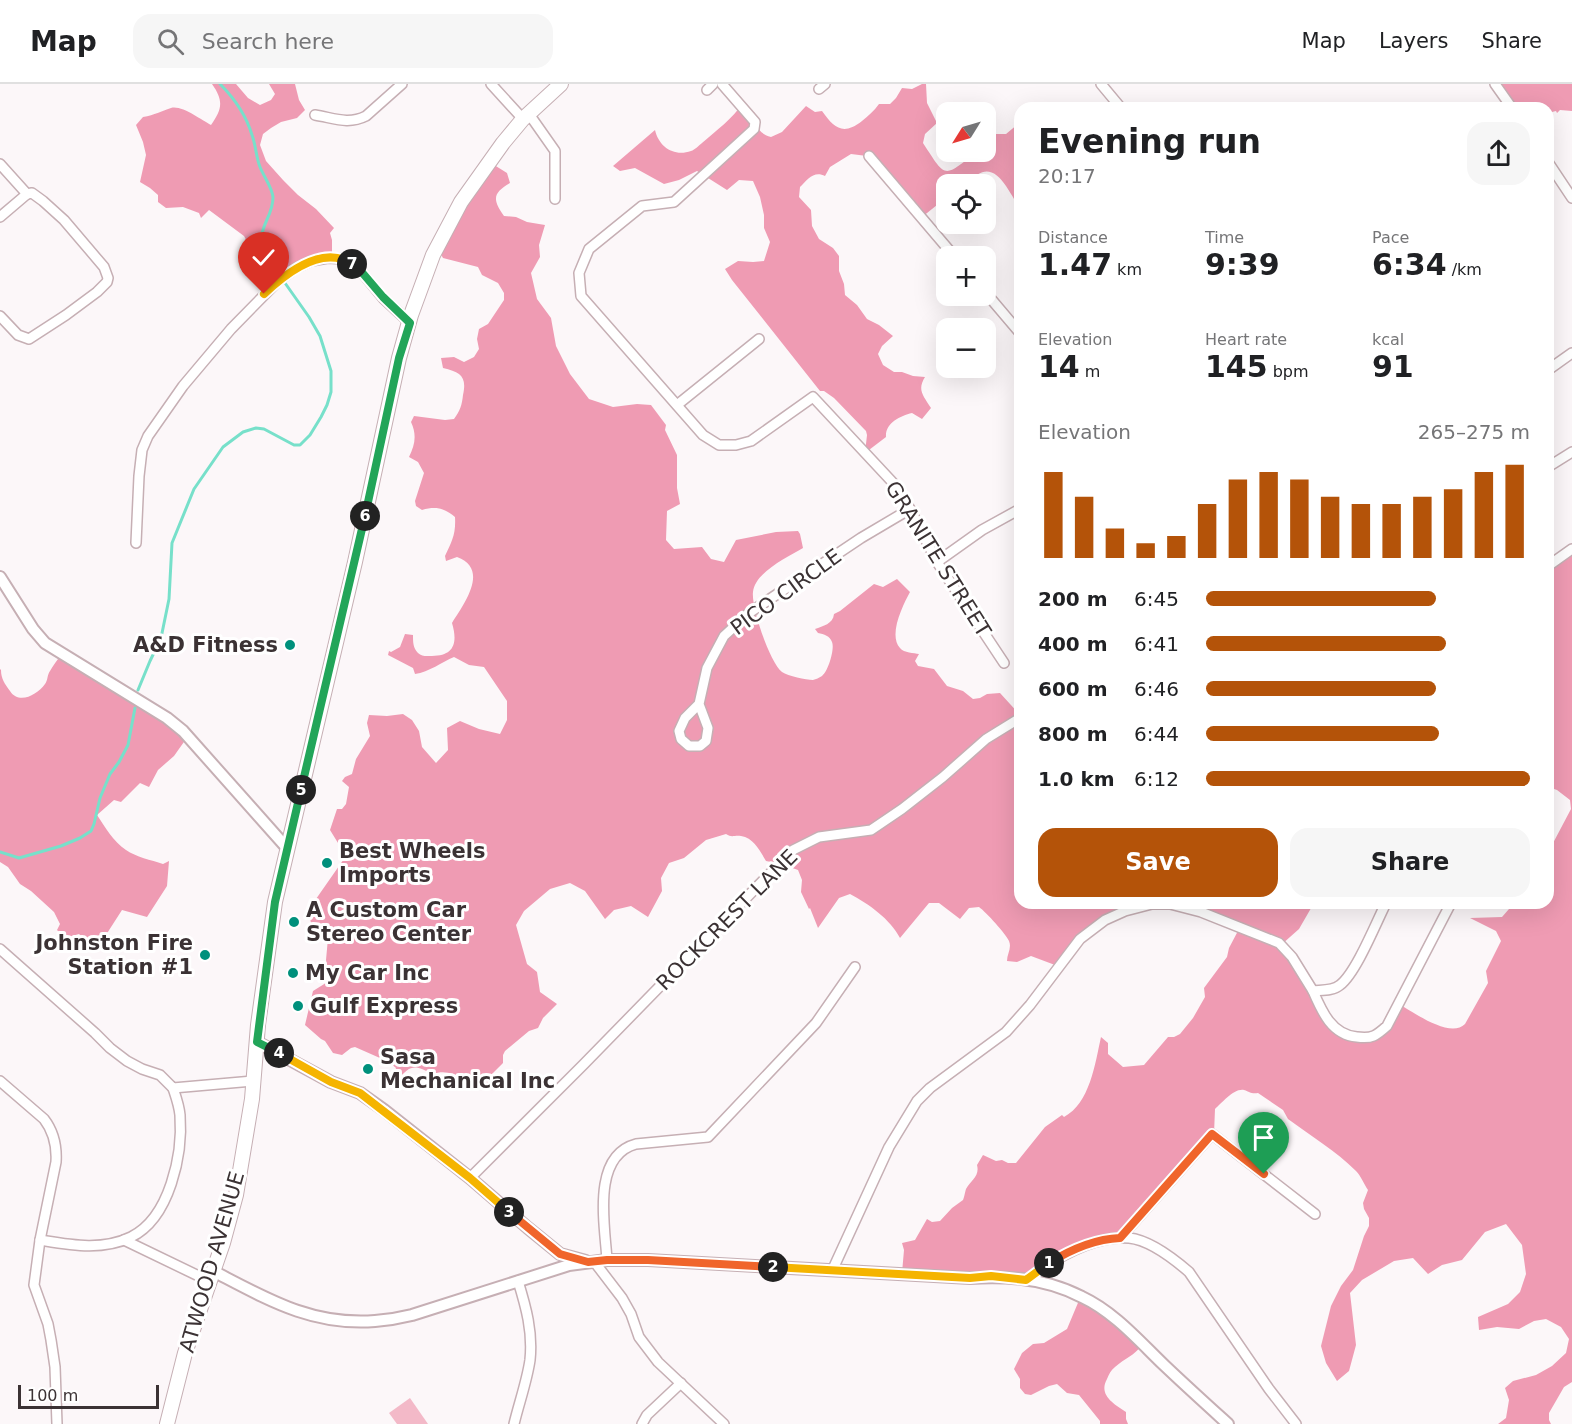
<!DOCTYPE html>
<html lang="en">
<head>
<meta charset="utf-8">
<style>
  body { margin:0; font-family:"DejaVu Sans",sans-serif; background:#f6f6f6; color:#202124; height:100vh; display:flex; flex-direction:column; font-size:22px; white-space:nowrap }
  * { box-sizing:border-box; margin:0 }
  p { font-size:20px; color:#757577 }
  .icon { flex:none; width:33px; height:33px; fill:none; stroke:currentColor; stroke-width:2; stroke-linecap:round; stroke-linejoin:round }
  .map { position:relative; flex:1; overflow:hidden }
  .side { position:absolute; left:1014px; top:18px; width:540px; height:807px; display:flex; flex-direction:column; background:#fff; border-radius:18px; box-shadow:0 6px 24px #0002 }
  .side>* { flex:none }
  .needle { width:39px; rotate:233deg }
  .buttons { position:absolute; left:936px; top:18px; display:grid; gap:12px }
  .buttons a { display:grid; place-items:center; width:60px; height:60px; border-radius:12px; background:#fff; box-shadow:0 6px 24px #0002; font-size:30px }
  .scale { position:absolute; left:18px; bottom:15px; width:141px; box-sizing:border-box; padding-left:6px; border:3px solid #3b3234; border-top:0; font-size:16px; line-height:21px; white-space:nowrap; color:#3b3234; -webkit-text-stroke:4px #fff; paint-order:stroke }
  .pin { position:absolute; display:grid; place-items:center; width:51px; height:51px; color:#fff; margin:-62px -26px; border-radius:50% 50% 50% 0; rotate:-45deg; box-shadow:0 0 6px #0007 }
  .pin .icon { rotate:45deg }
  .km { position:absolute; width:30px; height:30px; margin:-15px; border-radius:50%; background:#222; color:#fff; font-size:16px; line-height:30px; text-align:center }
  .round { display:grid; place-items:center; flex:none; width:63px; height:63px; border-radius:18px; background:#f6f6f6 }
  .overview { display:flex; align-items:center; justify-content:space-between; height:102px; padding:0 24px }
  h1 { font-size:33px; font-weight:700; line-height:45px }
  .metrics { display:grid; grid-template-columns:repeat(3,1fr); gap:9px; height:102px; padding:6px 24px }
  .metrics div { display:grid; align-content:center }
  .metrics b { font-size:30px; font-weight:700 }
  .metrics small { font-size:16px; font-weight:400 }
  .metrics p { font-size:16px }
  .chart { height:168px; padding:12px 24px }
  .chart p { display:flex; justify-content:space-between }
  .chart svg { width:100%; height:108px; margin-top:6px; stroke:#b45309; stroke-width:6 }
  .action { display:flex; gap:12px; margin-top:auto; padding:12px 24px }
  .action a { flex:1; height:69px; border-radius:18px; background:#b45309; color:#fff; font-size:24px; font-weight:700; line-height:69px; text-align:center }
  .action a+a { background:#f6f6f6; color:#202124 }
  ul { padding:0 24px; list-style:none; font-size:20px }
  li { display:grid; grid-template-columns:96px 72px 1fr; align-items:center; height:45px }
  li i { height:15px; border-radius:8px; background:#b45309 }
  header { display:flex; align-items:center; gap:36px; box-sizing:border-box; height:84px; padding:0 30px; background:#fff; border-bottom:2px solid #e0e0e0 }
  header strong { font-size:28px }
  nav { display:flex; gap:33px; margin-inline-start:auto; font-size:21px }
  .search { width:420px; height:54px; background:#f6f6f6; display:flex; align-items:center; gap:15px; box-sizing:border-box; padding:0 21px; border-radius:18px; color:#757577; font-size:22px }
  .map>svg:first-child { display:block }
  .green { fill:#f3b9c8 }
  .forest { fill:#ef9bb3 }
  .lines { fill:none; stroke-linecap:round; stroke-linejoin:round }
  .stream { stroke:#77e0ca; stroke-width:3 }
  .minor-casing { stroke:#c6afb4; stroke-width:12 }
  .tertiary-casing { stroke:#c6afb4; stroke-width:14 }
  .primary-casing { stroke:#c6afb4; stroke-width:16 }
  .minor { stroke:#fff; stroke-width:9 }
  .tertiary { stroke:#fff; stroke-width:10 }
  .primary { stroke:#fff; stroke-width:14 }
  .split-1-casing { stroke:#fff; stroke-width:12 }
  .split-2-casing { stroke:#fff; stroke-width:12 }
  .split-3-casing { stroke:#fff; stroke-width:12 }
  .split-4-casing { stroke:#fff; stroke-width:12 }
  .split-5-casing { stroke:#fff; stroke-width:12 }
  .split-6-casing { stroke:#fff; stroke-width:12 }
  .split-7-casing { stroke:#fff; stroke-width:12 }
  .split-8-casing { stroke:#fff; stroke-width:12 }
  .split-1 { stroke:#f0652b; stroke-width:8 }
  .split-2 { stroke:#f5b400; stroke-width:8 }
  .split-3 { stroke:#f0652b; stroke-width:8 }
  .split-4 { stroke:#f5b400; stroke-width:8 }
  .split-5 { stroke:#22a559; stroke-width:8 }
  .split-6 { stroke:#22a559; stroke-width:8 }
  .split-7 { stroke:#22a559; stroke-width:8 }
  .split-8 { stroke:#f5b400; stroke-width:8 }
  .poi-dot { fill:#00907c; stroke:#fff; stroke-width:2 }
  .labels { text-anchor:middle; stroke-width:6; stroke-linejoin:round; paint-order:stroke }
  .street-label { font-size:21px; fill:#3b3234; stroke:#fff }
  .poi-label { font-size:21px; font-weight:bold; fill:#3b3234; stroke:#fff; text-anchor:start }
</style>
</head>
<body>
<header>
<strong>Map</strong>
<div class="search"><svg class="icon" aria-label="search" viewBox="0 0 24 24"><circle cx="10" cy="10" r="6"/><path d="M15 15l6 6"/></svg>Search here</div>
<nav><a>Map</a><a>Layers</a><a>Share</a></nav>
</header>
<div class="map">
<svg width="1572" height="1340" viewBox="0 0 1572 1340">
  <rect width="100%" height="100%" fill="#fcf7f9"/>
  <!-- green -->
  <polygon class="green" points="410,1314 428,1340 397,1340 389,1329"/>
  <!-- forest -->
  <g class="forest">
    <path d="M212,0h24l12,14 12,7 11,-5 4,-6 -6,-10h26l4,16 6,10 -8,8 -16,4 -10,6 -8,6 -3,11 6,16 17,19 15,15 18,14 18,19 -4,5 2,7v16l-20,5 -40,25 -13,-15 -2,-11 -13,-24 -35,-26 -8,8 -2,-5 -16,-6 -17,1 -8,-6v-7l-8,-7 -10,-6 6,-27 -3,-13 -7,-17 7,-8c12,-2 18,-6 28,-9 11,-3 30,12 40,17 11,-16 13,-24 1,-41z"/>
    <path d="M922,0h4l1,19 10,20 -12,11 -2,9c23,35 20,36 53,9h10v-8l10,-10h10l12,-10 2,2v92l-5,-4c0,-4 0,-10 -1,-15 -2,-4 -5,-8 -8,-13 -12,-18 -24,-20 -38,-2h-22v11l-5,3 -4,7 -15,12 -55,-61 -16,-2 -21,13 -5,9c-11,-6 -18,4 -25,11l-1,10 12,13 1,16 7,13 14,9 6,8v15l5,13 1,11 12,10 10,14 12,6 14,11 -11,10 -4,8 5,11 11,7h8l11,4 12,1c-8,13 -2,18 6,31l-9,11 -10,-6c-12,3 -27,10 -26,24l-21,16 2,-18 -1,-4 -32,-33 -10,-7h-4l-88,-111 -7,-11 13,-8 15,1 11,-1 6,-19 -6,-14v-13l-4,-18 -7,-16 -14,-1 -12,10 -30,-19 -18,9 -15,4 -29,-16 -15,3 -7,-5 42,-36c4,17 19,27 36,21 4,-1 8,-6 11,-8 15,-13 30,-24 41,-40l5,6 7,4c0,13 3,20 16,24l11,-5 24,-26 9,6 7,-1c12,17 21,25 40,10 6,-5 12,-10 17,-17h11l6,-6 6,-10 10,1z"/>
    <polygon points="1495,0 1572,0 1572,27 1560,26 1557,29 1556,27 1548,29 1548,24 1511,24"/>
    <path d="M491,79l16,10 3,10c-17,10 -18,16 -6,33l12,1 11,5 18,3 -6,20 1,12 -9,16 6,26 14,19 5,28 14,28 19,25 24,8 24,-3 14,1 15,20 -1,5 12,25v33l3,16 -13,7 -1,29 8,9 28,-2 9,12 13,3 12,-22 40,-8 22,-1 2,3 3,14c-15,9 -48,24 -50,44 -2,15 17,71 29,80 6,4 24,8 31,8 3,-1 6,-2 9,-4 6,-4 13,-27 10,-34 -2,-6 -8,-8 -14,-9l-3,-4c8,-3 18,-5 19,-15l6,-3 34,-27 9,3 14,-8 13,13c-7,13 -22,43 -10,56 4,5 14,5 19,6l-4,7 3,5 16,3 13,17 16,5 10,8 7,-1 7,-4 13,-1 20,22v188h294l-15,26 -18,16 54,85 38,6 26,-32c14,8 51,35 66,20l23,-41 -2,-12 15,-30 -5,-10 -26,-13 32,-1 7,-8 2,-6h37v-39l5,-8 -1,-11 19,-36 -1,-9 -13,-10 -9,-3v-221l24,-19v835l-8,5 -15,26v7l2,4h-53l8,-6 3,-18 -4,-12 8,-7 23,-6 16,-9 14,-13 3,-14 -8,-12 -15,-8 -12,2 -15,8 -22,-2 -18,3 -1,-13 30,-13 12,-12 6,-18 -4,-29 -16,-21 -21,8 -23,28 -20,5 -14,9 -15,-16 -19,3 -32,19 -12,13 6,52 -7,26 -12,10 -11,-18 -5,-17 10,-40 10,-20 12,-16 11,-34 5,-10v-8l-5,-9 -1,-6 5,-13c-4,-6 -7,-14 -12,-19 -20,-20 -45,-35 -68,-52l-5,-9 -25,-17c-7,1 -8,-1 -14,-3 -10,-2 -22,13 -29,19l-1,25 -90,98 -22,8 -72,37 -128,-4 2,-23 -2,-7 13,-3 12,-21 5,3 8,-1 12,-13 11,-8c1,-2 2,-8 3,-11 5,-9 14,-13 11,-24l6,-10 13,6 6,-1 6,3h8l29,-36 17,-12 2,2c26,-14 31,-53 37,-80l7,6v11l15,13 21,-2 24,-28h6l6,-3 13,-16 12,-21 -1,-9 23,-31 2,-9 10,-19 -72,-25 -53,11 -59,50 -24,-9 -14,6 -10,-1c0,-7 5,-13 2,-20 -3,-7 -23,-29 -30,-34l-10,1 -9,11 -21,-16h-10l-29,35c-10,-19 -31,-34 -50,-44l-11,4 -21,30 -8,-20 -1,1 -8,-17 1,-12 -4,-10 -17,-6 -15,-3c-6,-10 -12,-23 -25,-25 -7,-1 -9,2 -15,-2l-20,6 -22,18 -15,5 -8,15 1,13 -14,26 -17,-11 -17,4 -9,9 -20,-28 -15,-8 -20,6 -26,22 -8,14 11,39 10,8 3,20 17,12 -14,14 -5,10 -9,3 -24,20 -2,4v8l-12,12 2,15 -8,-3 -5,2c-17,-10 -28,-21 -48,-15 -16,-9 -22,-10 -34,6l-5,-2 3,-10 -7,-6 -34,-15 -4,1 -9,7 -9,-2 -8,-12 -4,-2 -16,-14 8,-34 16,-10 -3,-21 2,-22 -16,-6 -3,-23 37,-53 -16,-26 7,-21h5l4,-5 3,-17 -7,-6 3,-4 7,-3 4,-15 14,-23 -3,-13 2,-8 18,1 16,-2 9,6 7,11 3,16 14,16 12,-13 -1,-22 13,-7 19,8 21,5 7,-14v-19l-23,-34 -15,-2 -15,-8c-12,5 -25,15 -39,17l-2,-6 -25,-13 1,-4 2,1 9,-5 5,-13 8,1c0,7 0,13 5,18 4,4 9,3 14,3 22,0 26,-13 20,-33 12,-19 38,-54 5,-66l-11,4 -1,-5c7,-15 11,-22 10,-39 -11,-9 -19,-11 -33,-7l-6,-4 -1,-5 9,-28 -6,-11 -9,-5c6,-12 8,-22 2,-35l3,-6 31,4 9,-1c6,-8 8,-14 9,-24 4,-18 -2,-23 -20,-27l-2,-10 13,-1 10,5 10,-5 5,-8 -2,-10 2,-10 9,-5 16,-24v-7l-6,-10 -16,-8 -4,-8 -35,-9 -6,-11z"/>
    <path d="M61,571l106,63 19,21 -12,17 -16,14 -9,17 -9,-4 -19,19 -7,-2 -17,15c8,12 16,26 29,35 10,7 25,10 37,14l6,-3 -2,25 -20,31 -25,-7 -18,28 -6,13 -19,-17 -14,4 -8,-8 3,-6 -6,-12 -23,-21 -11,-7 -12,-17 -8,-5v-193l1,1c0,9 4,14 9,21 9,14 27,4 35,-7 3,-4 2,-9 5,-13 3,-5 7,-11 11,-16z"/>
    <path d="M1080,1214l62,47c-8,11 -17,13 -27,22 -4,3 -6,7 -8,12 -9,16 7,25 19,33v7l2,5h-28v-3l-21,-26 -12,-2 -10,-9 -8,2 -18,9 -6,-1 -5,-6v-9l-6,-10 8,-16 11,-9 11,-1 23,-14z"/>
  </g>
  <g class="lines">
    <!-- stream -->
    <g class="stream">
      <path d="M138,606l12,-29 11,-23 8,-39 3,-56 22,-54 29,-42 20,-15 13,-4 8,1 30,16h6l10,-10 11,-18 6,-12 4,-13v-21l-11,-35 -11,-19 -36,-51 -5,-14 -7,-10c0,-19 12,-26 12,-45 -1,-10 -9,-20 -13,-30 -4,-10 -4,-21 -8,-32 -6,-20 -17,-36 -32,-51"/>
      <polyline points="0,768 19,774 61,762 80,754 91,747 94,740 100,714 110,690 119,678 128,661 135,624"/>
    </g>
    <defs>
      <g id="minor">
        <polyline points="491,0 523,35"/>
        <polyline points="722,0 755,38 754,45 674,118 642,122 589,165 579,189 581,212 703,351 719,361 736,361 751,357 813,313 896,402 910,425 937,478 1004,579"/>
        <polyline points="1101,0 1121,24"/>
        <polyline points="1495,0 1512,24"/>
        <polyline points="819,5 825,0"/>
        <polyline points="707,6 713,0"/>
        <polyline points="529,30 555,67 555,115"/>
        <path d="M315,31c19,3 33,10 51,1l36,-32"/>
        <polyline points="869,72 954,172"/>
        <polyline points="1548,78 1572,114"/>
        <polyline points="0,80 27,110 32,109 43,117 64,136 104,183 108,194 107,198 97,208 66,231 29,255 18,251 0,232"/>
        <polyline points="0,133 27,110"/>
        <polyline points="986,209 1020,249"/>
        <polyline points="1548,286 1572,269"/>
        <polyline points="677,321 759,255"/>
        <polyline points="1548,383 1572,368"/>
        <polyline points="136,459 139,392 142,366 148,352 183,302 231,245 277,198 296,184 311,177 328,174 344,175 360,186 383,214 410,239"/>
        <polyline points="937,478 982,446 1020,425"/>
        <polyline points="1548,482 1572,465"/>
        <polyline points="699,620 708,644 706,657 700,662 689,662 681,655 679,647 685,634 699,620 707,584 724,552 749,529 861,454 910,425"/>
        <path d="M1386,819c-10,20 -30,70 -46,82 -7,6 -19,5 -27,6 9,21 19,44 44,46 15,2 19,-1 30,-11l64,-123"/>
        <polyline points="0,865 95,949 110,964 127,977 142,985 160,991 173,1004 253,997"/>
        <path d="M0,997l44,38c10,13 13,27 12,43l-16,78 -6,45 14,39 3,16 4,27 2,57"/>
        <polyline points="470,1094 584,980 793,766 819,753 871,746 902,725 943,693 986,655 1020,634"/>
        <polyline points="1120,1154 1212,1050 1315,1130"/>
        <path d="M40,1156c31,5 62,11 91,-3 39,-19 52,-83 49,-122 -1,-10 -4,-18 -7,-27"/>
        <polyline points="124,1156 209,1197"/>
        <path d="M607,1176c-2,-34 -16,-104 29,-116l72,-7 108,-114 39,-56"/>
        <polyline points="588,1177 596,1180 622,1214 631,1230 639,1253 658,1278 724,1340"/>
        <polyline points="832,1187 889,1063 917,1017 930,1004 1006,948 1030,921 1080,855 1105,836 1125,827 1152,820 1170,820 1201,828 1279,859 1292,873 1313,907"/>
        <path d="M1026,1196c28,-21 66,-45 103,-42 20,2 45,21 60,34l80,117 27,35"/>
        <path d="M514,1340c5,-21 13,-43 16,-64 3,-28 -4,-53 -12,-79"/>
        <polyline points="642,1340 647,1331 681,1299"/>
      </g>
      <g id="tertiary">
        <polyline points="0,493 33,545 45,559 167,634 183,647 287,764"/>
        <polyline points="257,958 331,998 360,1009 384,1026 470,1094 528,1144 560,1170 586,1177"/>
        <path d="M213,1187c54,28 99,55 162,50 13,-1 25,-3 37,-6l157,-50 38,-5h41l322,18c39,-3 77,1 112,19 32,15 57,44 82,68 21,20 42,39 64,59"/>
      </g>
      <polyline id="primary" points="167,1340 185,1269 223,1159 236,1111 252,1015 258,941 275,818 355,478 399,274 411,231 433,171 461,118 503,59 523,35 561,0"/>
    </defs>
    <!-- minor casing -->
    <use href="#minor" class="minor-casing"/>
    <!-- tertiary casing -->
    <use href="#tertiary" class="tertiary-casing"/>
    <!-- primary casing -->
    <use href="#primary" class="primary-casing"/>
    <!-- minor -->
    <use href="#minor" class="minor"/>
    <!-- tertiary -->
    <use href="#tertiary" class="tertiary"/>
    <!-- primary -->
    <use href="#primary" class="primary"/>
  </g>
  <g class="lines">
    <defs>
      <path id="split-1" d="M1049,1179c21,-13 46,-24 71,-25l92,-104 52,40"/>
      <polyline id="split-2" points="773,1183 970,1194 991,1192 1026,1196 1049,1179"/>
      <polyline id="split-3" points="509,1128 560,1170 588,1178 607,1176 648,1176 773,1183"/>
      <polyline id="split-4" points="279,969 331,998 360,1009 470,1094 509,1128"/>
      <polyline id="split-5" points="279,969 257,958 275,818 301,706"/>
      <polyline id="split-6" points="301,706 365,432"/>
      <polyline id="split-7" points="352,180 360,186 383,213 410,239 399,274 365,432"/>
      <path id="split-8" d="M264,210c21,-20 58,-50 88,-30"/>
    </defs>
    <!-- split-1 casing -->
    <use href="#split-1" class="split-1-casing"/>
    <!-- split-2 casing -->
    <use href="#split-2" class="split-2-casing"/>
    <!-- split-3 casing -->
    <use href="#split-3" class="split-3-casing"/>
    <!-- split-4 casing -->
    <use href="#split-4" class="split-4-casing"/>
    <!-- split-5 casing -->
    <use href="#split-5" class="split-5-casing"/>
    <!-- split-6 casing -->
    <use href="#split-6" class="split-6-casing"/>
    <!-- split-7 casing -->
    <use href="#split-7" class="split-7-casing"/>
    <!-- split-8 casing -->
    <use href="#split-8" class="split-8-casing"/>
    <!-- split-1 -->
    <use href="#split-1" class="split-1"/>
    <!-- split-2 -->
    <use href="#split-2" class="split-2"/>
    <!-- split-3 -->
    <use href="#split-3" class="split-3"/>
    <!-- split-4 -->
    <use href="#split-4" class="split-4"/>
    <!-- split-5 -->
    <use href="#split-5" class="split-5"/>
    <!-- split-6 -->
    <use href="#split-6" class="split-6"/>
    <!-- split-7 -->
    <use href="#split-7" class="split-7"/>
    <!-- split-8 -->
    <use href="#split-8" class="split-8"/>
  </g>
  <!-- markers -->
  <g class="poi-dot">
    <circle cx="290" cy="561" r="6"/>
    <circle cx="327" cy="779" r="6"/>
    <circle cx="294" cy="838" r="6"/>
    <circle cx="205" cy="871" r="6"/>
    <circle cx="293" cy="889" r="6"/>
    <circle cx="298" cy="922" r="6"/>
    <circle cx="368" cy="985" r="6"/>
  </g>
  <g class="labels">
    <!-- street labels -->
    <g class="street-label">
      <text transform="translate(938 475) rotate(58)" y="7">GRANITE STREET</text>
      <text transform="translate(786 508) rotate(-36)" y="7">PICO CIRCLE</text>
      <text transform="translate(727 836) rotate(-45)" y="7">ROCKCREST LANE</text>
      <text transform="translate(212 1178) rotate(-74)" y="7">ATWOOD AVENUE</text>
    </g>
    <!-- poi labels -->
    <g class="poi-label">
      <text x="278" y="568" text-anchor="end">A&amp;D Fitness</text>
      <text x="339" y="774">Best Wheels<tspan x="339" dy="24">Imports</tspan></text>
      <text x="306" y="833">A Custom Car<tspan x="306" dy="24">Stereo Center</tspan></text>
      <text x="193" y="866" text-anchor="end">Johnston Fire<tspan x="193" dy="24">Station #1</tspan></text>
      <text x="305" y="896">My Car Inc</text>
      <text x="310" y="929">Gulf Express</text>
      <text x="380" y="980">Sasa<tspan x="380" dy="24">Mechanical Inc</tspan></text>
    </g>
  </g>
</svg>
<div class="buttons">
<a><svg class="needle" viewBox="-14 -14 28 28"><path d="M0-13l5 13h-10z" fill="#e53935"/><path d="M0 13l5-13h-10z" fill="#757577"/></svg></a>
<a><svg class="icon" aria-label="locate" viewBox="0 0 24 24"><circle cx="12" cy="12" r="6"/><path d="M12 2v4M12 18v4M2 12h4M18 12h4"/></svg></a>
<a>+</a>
<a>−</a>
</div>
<div class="scale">100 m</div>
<div class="pin" style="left:1264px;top:1090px;background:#1e9e55"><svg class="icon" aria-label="arrive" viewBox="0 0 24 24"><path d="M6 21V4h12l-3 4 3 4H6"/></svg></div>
<div class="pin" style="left:264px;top:210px;background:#d93025"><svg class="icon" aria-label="check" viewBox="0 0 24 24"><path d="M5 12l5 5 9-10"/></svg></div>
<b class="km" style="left:1049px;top:1179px">1</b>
<b class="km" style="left:773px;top:1183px">2</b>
<b class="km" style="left:509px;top:1128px">3</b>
<b class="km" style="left:279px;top:969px">4</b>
<b class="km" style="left:301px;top:706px">5</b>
<b class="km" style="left:365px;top:432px">6</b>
<b class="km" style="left:352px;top:180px">7</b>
<section class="side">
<div class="overview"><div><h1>Evening run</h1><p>20:17</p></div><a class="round"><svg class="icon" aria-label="share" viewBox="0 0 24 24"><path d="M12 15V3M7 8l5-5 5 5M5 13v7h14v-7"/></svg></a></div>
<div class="metrics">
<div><p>Distance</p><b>1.47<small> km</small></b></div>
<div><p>Time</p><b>9:39</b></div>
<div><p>Pace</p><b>6:34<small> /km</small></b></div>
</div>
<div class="metrics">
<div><p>Elevation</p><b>14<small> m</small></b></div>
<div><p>Heart rate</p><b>145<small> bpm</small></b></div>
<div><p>kcal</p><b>91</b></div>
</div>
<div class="chart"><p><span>Elevation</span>265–275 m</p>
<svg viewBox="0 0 160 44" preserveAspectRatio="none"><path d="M5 44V9M15 44V19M25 44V32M35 44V38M45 44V35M55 44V22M65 44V12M75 44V9M85 44V12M95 44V19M105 44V22M115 44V22M125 44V19M135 44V16M145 44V9M155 44V6"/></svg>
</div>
<ul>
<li><b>200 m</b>6:45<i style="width:71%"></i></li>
<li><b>400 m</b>6:41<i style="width:74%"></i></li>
<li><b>600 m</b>6:46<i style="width:71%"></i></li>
<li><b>800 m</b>6:44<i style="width:72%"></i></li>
<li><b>1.0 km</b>6:12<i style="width:100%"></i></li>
</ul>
<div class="action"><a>Save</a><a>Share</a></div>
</section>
</div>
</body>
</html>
